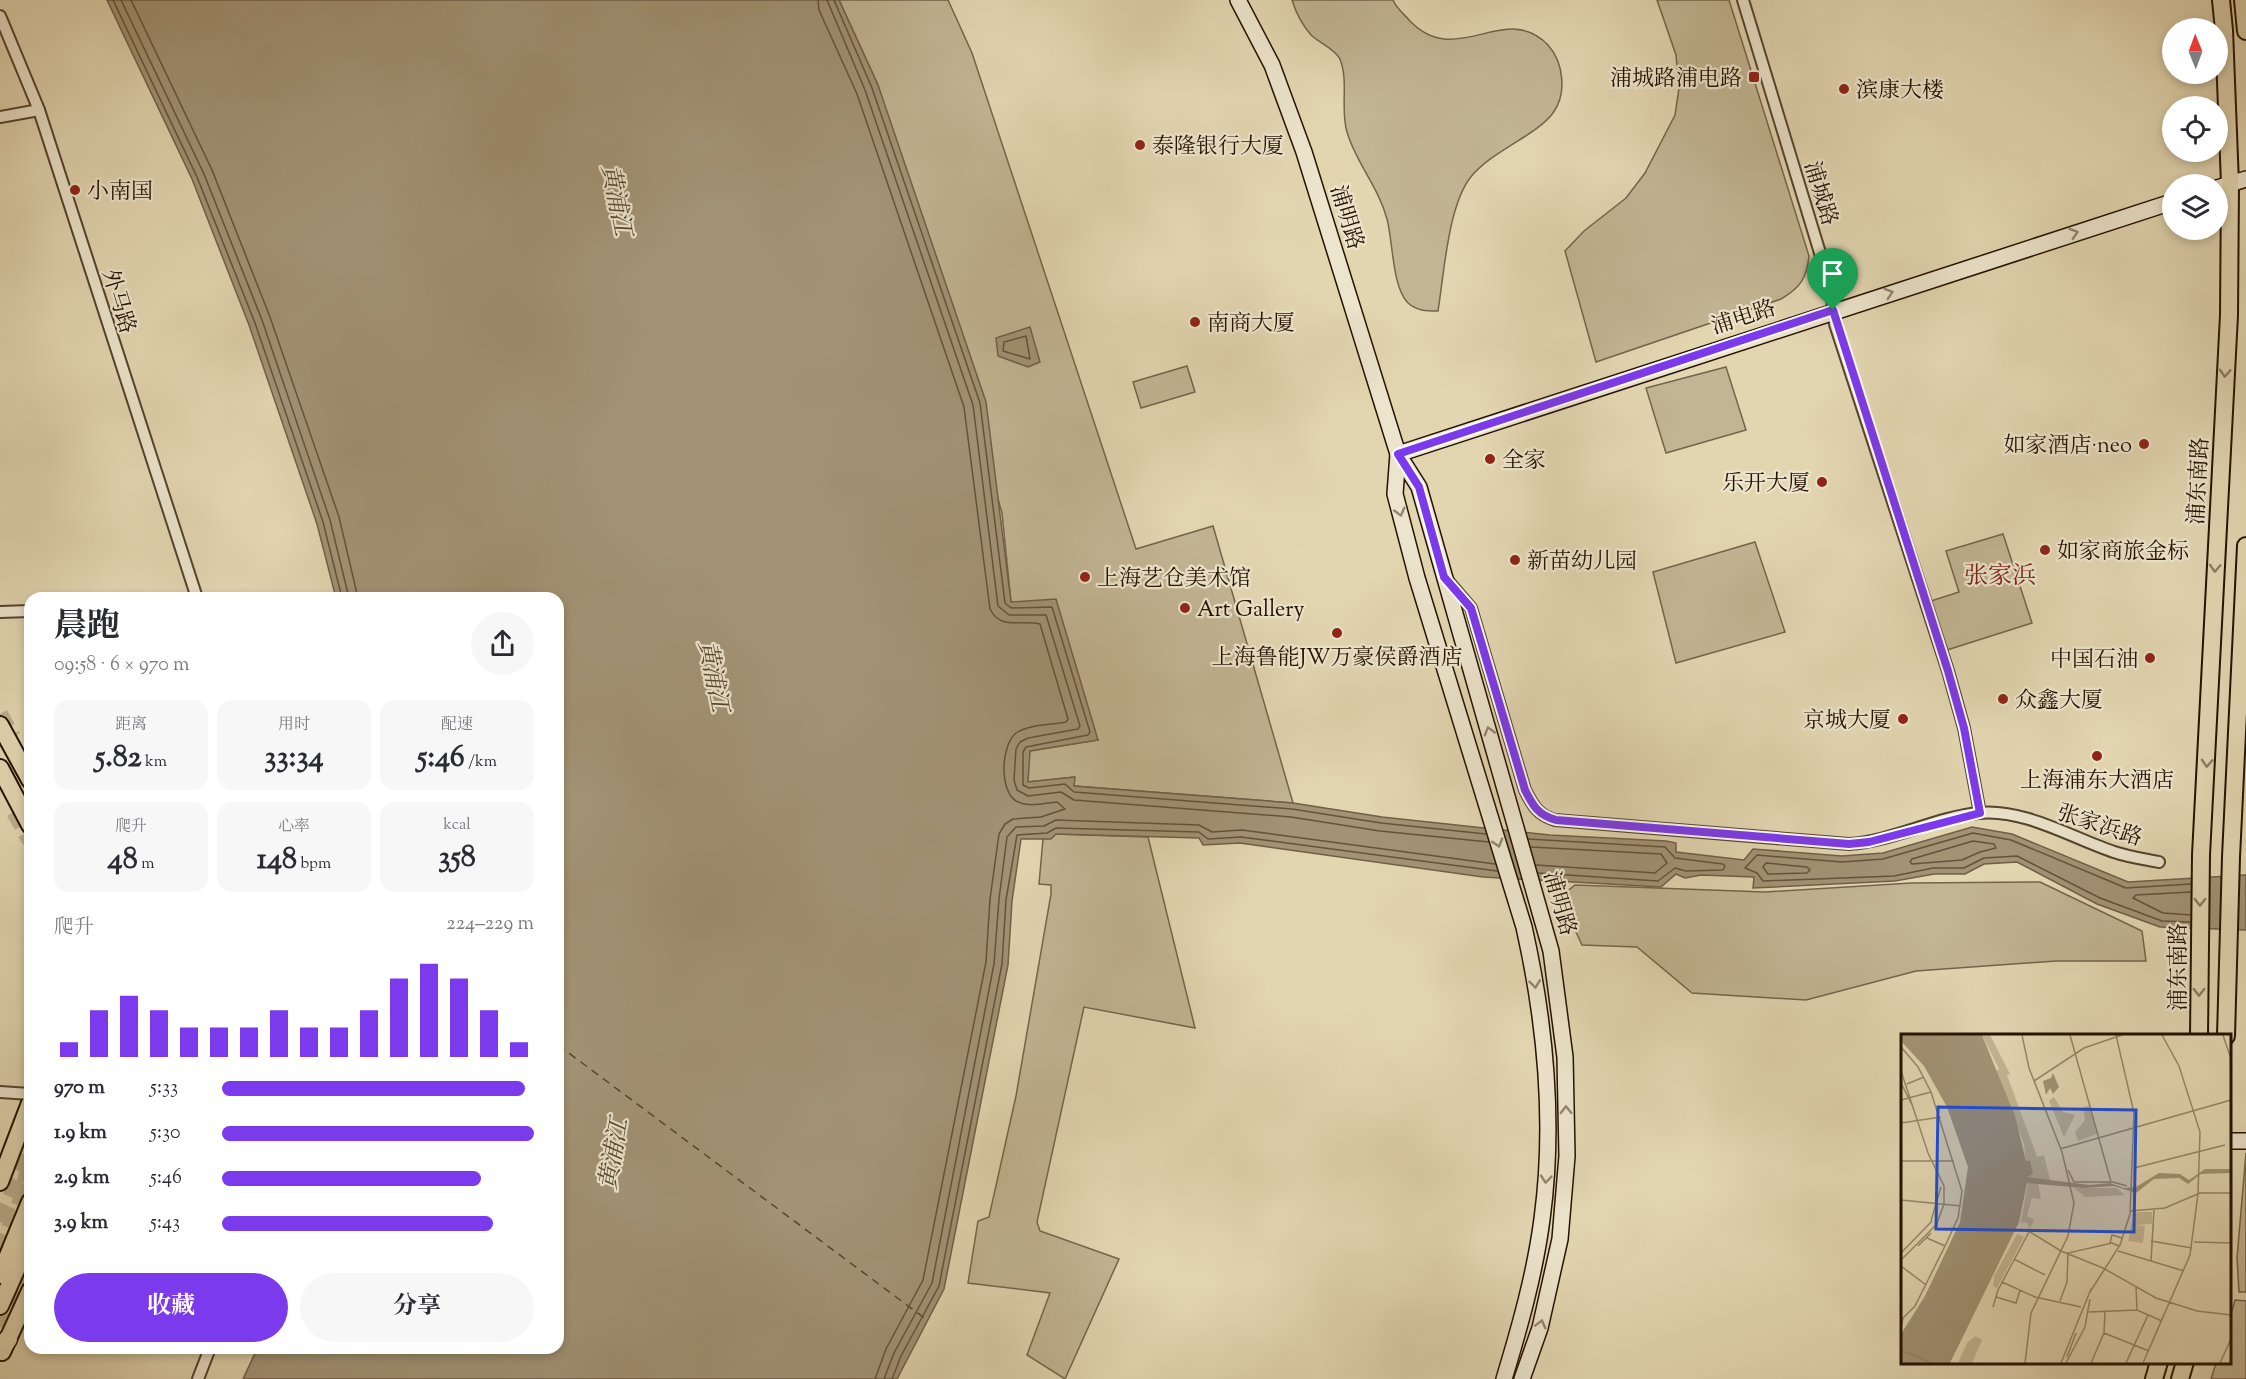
<!DOCTYPE html>
<html lang="zh">
<head>
<meta charset="utf-8">
<style>
  body { margin:0; font-family:"Sorts Mill Goudy","Noto Serif SC",serif; background:#f7f7f7; color:#2b2b33; height:100vh; display:flex; flex-direction:column; font-size:22px; white-space:nowrap }
  * { box-sizing:border-box; margin:0 }
  p { font-size:20px; color:#7c7c81 }
  .icon { flex:none; width:33px; height:33px; fill:none; stroke:currentColor; stroke-width:2; stroke-linecap:round; stroke-linejoin:round }
  .map { position:relative; flex:1; overflow:hidden }
  .side { position:absolute; left:24px; top:592px; width:540px; height:762px; display:flex; flex-direction:column; background:#fff; border-radius:18px; box-shadow:0 3px 9px #0003 }
  .side>* { flex:none }
  .needle { width:39px; rotate:359deg }
  .tools { position:absolute; left:2162px; top:18px; display:grid; gap:12px }
  .tools a { display:grid; place-items:center; width:66px; height:66px; border-radius:50%; background:#fff; box-shadow:0 3px 9px #0003; font-size:30px }
  .pin { position:absolute; display:grid; place-items:center; width:51px; height:51px; color:#fff; margin:-62px -26px; border-radius:50% 50% 50% 0; rotate:-45deg; box-shadow:0 0 6px #0007 }
  .pin .icon { rotate:45deg }
  .round { display:grid; place-items:center; flex:none; width:63px; height:63px; border-radius:32px; background:#f7f7f7 }
  .summary { display:flex; align-items:center; justify-content:space-between; height:102px; padding:0 30px }
  h1 { font-size:33px; font-weight:700; line-height:45px }
  .stats { display:grid; grid-template-columns:repeat(3,1fr); gap:9px; height:102px; padding:6px 30px }
  .stats div { display:grid; align-content:center; border-radius:15px; background:#f7f7f7; text-align:center }
  .stats b { font-size:30px; font-weight:700 }
  .stats small { font-size:16px; font-weight:400 }
  .stats p { font-size:16px }
  .chart { height:168px; padding:12px 30px }
  .chart p { display:flex; justify-content:space-between }
  .chart svg { width:100%; height:108px; margin-top:6px; stroke:#7c3aed; stroke-width:6 }
  .action { display:flex; gap:12px; margin-top:auto; padding:12px 30px }
  .action a { flex:1; height:69px; border-radius:36px; background:#7c3aed; color:#fff; font-size:24px; font-weight:700; line-height:69px; text-align:center }
  .action a+a { background:#f7f7f7; color:#2b2b33 }
  ul { padding:0 30px; list-style:none; font-size:20px }
  li { display:grid; grid-template-columns:96px 72px 1fr; align-items:center; height:45px }
  li i { height:15px; border-radius:8px; background:#7c3aed }
  .map>svg:first-child { display:block }
  .green { fill:#c2b593; stroke:#74644a; stroke-width:1.5 }
  .water { fill:#a29375; stroke:#705f46; stroke-width:1.5 }
  .lines { fill:none; stroke-linecap:round; stroke-linejoin:round }
  .shore { stroke:#64523a; stroke-width:1.5 }
  .ferry { stroke:#57462f; stroke-width:1.5; stroke-dasharray:8 6; stroke-linecap:butt }
  .primary-tunnel { stroke:#bcaf8e; stroke-width:16; stroke-dasharray:16 8; stroke-linecap:butt }
  .highway-tunnel { stroke:#bcaf8e; stroke-width:18; stroke-dasharray:18 9; stroke-linecap:butt }
  .street-casing { stroke:#54432c; stroke-width:14 }
  .secondary-casing { stroke:#251200; stroke-width:18 }
  .primary-casing { stroke:#251200; stroke-width:20 }
  .highway-casing { stroke:#251200; stroke-width:21 }
  .street { stroke:#ece4cc; stroke-width:10 }
  .secondary { stroke:#ece4cc; stroke-width:15 }
  .primary { stroke:#e2d6b1; stroke-width:16 }
  .highway { stroke:#e2d6b1; stroke-width:18 }
  .oneway { stroke:#928670 }
  .oneway2 { stroke:#8d7e61 }
  .route-casing { stroke:#fff; stroke-width:12 }
  .route { stroke:#7c3aed; stroke-width:8 }
  .poi-dot { fill:#8f2418; stroke:#ece4cc; stroke-width:2 }
  .labels { text-anchor:middle; stroke-width:4.5; stroke-linejoin:round; paint-order:stroke }
  .poi-label { font-size:22px; fill:#251200; stroke:#ece4cc; text-anchor:start }
  .street-label { font-size:22px; fill:#251200; stroke:#ece4cc }
  .water-label { font-size:24px; font-style:italic; fill:#57462f; stroke:#ece4cc }
  .neighbourhood-label { font-size:24px; fill:#7a1f14; stroke:#ece4cc }
  .inset-river { fill:none; stroke:#a29375; stroke-width:3 }
  .inset-road { fill:none; stroke:#96886a; stroke-width:1.5 }
  .view { fill:#1d4ed8; fill-opacity:0.15; stroke:#1d4ed8; stroke-width:3 }
  .inset-edge { fill:none; stroke:#251200; stroke-width:3 }
</style>
</head>
<body>
<div class="map">
<svg width="2246" height="1379" viewBox="0 0 2246 1379">
  <rect width="100%" height="100%" fill="#e2d6b1"/>
  <filter id="stains"><feTurbulence type="fractalNoise" baseFrequency=".00333" numOctaves="4"/><feColorMatrix values="0 0 0 0 .2 0 0 0 0 .09 0 0 0 0 .02 0 0 0 .5 -.17"/></filter>
  <radialGradient id="worn" r=".72"><stop offset=".6" stop-color="#630" stop-opacity="0"/><stop offset="1" stop-color="#630" stop-opacity=".3"/></radialGradient>
  <!-- green -->
  <g class="green">
    <polygon points="839,0 948,0 972,53 1136,549 1213,526 1293,803 1074,786 1074,777 1027,782 1029,751 1098,740 1011,602 1002,513 878,85"/>
    <path d="M1292,0h101c3,8 11,14 17,21 47,49 95,-21 138,24 16,18 19,49 5,68 -17,23 -62,38 -83,65 -22,29 -26,96 -32,133 -12,0 -21,0 -30,-8 -16,-16 -15,-62 -21,-84 -9,-33 -31,-56 -40,-87 -7,-23 2,-50 -7,-73 -5,-10 -20,-16 -28,-23 -10,-11 -16,-23 -20,-36z"/>
    <path d="M1657,0h72l80,256c-2,22 -9,32 -28,43l-185,63 -31,-111 19,-20 42,-33 19,-25 30,-58 4,-27 -3,-33z"/>
    <polygon points="1187,366 1195,392 1141,408 1133,382"/>
    <polygon points="1726,367 1746,430 1666,453 1646,388"/>
    <polygon points="2003,534 2032,623 1947,650 1931,601 1959,592 1946,551"/>
    <polygon points="1755,542 1785,632 1676,663 1653,572"/>
    <polygon points="1055,834 1148,837 1195,1028 1084,1007 1037,1222 1040,1231 1119,1259 1065,1379 1027,1355 1050,1293 968,1283 978,1221 989,1217 1016,1096 1051,894 1051,885 1039,884 1043,839"/>
    <polygon points="2040,882 2142,931 2146,961 2056,961 1916,971 1806,1000 1692,993 1637,947 1582,945 1560,897 1575,885 1765,892 1911,883"/>
    <polygon points="2246,1153 2246,1292 2239,1292 2237,1258"/>
    <polygon points="2235,1300 2246,1301 2246,1379 2211,1379 2216,1363 2230,1362 2230,1318"/>
  </g>
  <!-- water -->
  <g class="water">
    <polygon points="107,0 839,0 878,85 986,402 1011,602 1056,599 1098,740 1030,751 1028,782 1075,777 1074,786 1293,803 1382,817 1550,835 1666,841 1676,843 1676,852 1744,860 1753,849 1842,856 1883,853 1972,827 2012,834 2128,882 2246,875 2246,930 2160,927 2097,904 2017,862 1984,864 1965,874 1934,874 1895,881 1753,888 1754,877 1701,875 1685,878 1676,874 1661,887 1483,877 1240,843 1203,845 1199,838 1056,834 1051,839 1021,839 1012,901 1008,965 944,1289 897,1379 243,1379 257,1349 558,1348 558,598 336,598 317,524 249,325 192,179"/>
    <polygon points="1030,327 1040,362 1028,367 998,356 996,338"/>
  </g>
  <g class="lines">
    <!-- shore -->
    <g class="shore">
      <polyline points="113,0 197,177 255,323 323,522 342,598"/>
      <polyline points="121,0 204,174 262,320 330,520 349,598"/>
      <polyline points="131,0 212,170 270,317 339,517 358,598"/>
      <path d="M818,0l1,10 38,84 107,313 26,202c11,22 31,10 50,15l28,95 -2,3c-14,3 -37,2 -50,11 -15,12 -17,57 0,68 12,7 29,2 41,1l8,7 -24,8 -28,2 -8,5 -6,10 -9,65 -4,63 -63,318 -37,69 -11,30"/>
      <polyline points="827,0 865,90 973,405 998,606 1009,615 1046,615 1080,726 1078,729 1028,738 1020,742 1016,749 1014,780 1017,790 1028,796 1061,792 1074,800 1291,817 1380,831 1489,842"/>
      <polyline points="834,0 872,88 980,403 1005,603 1011,608 1052,607 1090,732 1088,735 1026,747 1023,752 1023,785 1029,788 1065,784 1074,792 1292,809 1381,823 1486,834"/>
      <polygon points="1026,336 1030,359 1003,351 1004,342"/>
      <polyline points="1528,839 1665,847 1675,858 1723,864 1725,866 1723,870 1686,871 1675,868 1658,881 1538,873"/>
      <polygon points="1973,841 1994,844 1996,848 1980,852 1962,860 1912,864 1910,862 1912,859"/>
      <polyline points="1531,847 1661,854 1667,863 1655,873 1536,865"/>
      <polygon points="1766,863 1807,867 1810,870 1807,873 1768,874 1763,867"/>
      <polyline points="2191,915 2163,913 2133,898 2136,895 2191,892"/>
      <polyline points="2191,922 2162,921 2100,898 2017,856 1984,858 1964,868 1933,868 1894,876 1763,881 1757,873 1745,868 1757,855 1842,862 1883,859 1973,833 2011,840 2126,888 2191,884"/>
      <polyline points="884,1379 894,1353 932,1283 994,964 999,899 1007,837 1016,827 1044,826 1056,820 1199,825 1212,832 1242,830 1495,864"/>
      <polyline points="892,1379 901,1356 939,1286 1002,964 1006,900 1017,835 1047,833 1056,828 1199,832 1208,839 1241,837 1497,871"/>
    </g>
    <!-- ferry -->
    <polyline class="ferry" points="558,1045 927,1320"/>
    <!-- primary-tunnel -->
    <g class="primary-tunnel">
      <polyline points="0,714 13,737"/>
      <polyline points="14,812 30,841"/>
      <polyline points="0,1250 20,1202 30,1160"/>
      <polyline points="0,1327 30,1266"/>
    </g>
    <!-- highway-tunnel -->
    <polyline class="highway-tunnel" points="0,1222 30,1157"/>
    <defs>
      <g id="street">
        <polyline points="1743,0 1831,289 1835,324 1948,671 1964,728 1980,813"/>
        <polyline points="0,16 39,110 197,598"/>
        <polyline points="0,117 39,110"/>
        <path d="M1448,581l23,27 54,182c8,16 13,25 30,30l294,24c44,-3 85,-26 129,-31 46,-5 94,25 136,39 15,5 30,7 45,10"/>
        <polyline points="0,612 30,611"/>
        <polyline points="0,1092 30,1094"/>
        <polyline points="198,1379 210,1348"/>
      </g>
      <g id="secondary">
        <polyline points="1238,0 1272,65 1304,152 1398,454 1419,487 1551,951 1565,1057 1567,1156 1560,1239 1540,1328 1522,1379"/>
        <polyline points="2217,188 2246,179"/>
        <path d="M1398,454l-3,40 22,84 107,349c21,94 31,196 18,292 -7,54 -22,107 -38,160"/>
        <polyline points="1398,454 2172,202"/>
        <polyline points="2230,1141 2246,1141"/>
      </g>
      <g id="primary">
        <polyline points="2243,0 2246,31"/>
        <polyline points="0,725 30,780"/>
        <polyline points="0,768 30,825"/>
        <polyline points="2199,1036 2201,855 2229,315 2230,184 2224,30 2221,0"/>
        <polyline points="2226,1036 2231,857 2246,546"/>
        <polyline points="0,1182 30,1103"/>
        <polyline points="0,1275 30,1202"/>
        <polyline points="0,1306 30,1239"/>
        <polyline points="2,1352 30,1291"/>
        <polyline points="2154,1379 2159,1362"/>
        <polyline points="2180,1379 2185,1362"/>
      </g>
      <polyline id="highway" points="0,1350 8,1339"/>
    </defs>
    <!-- street casing -->
    <use href="#street" class="street-casing"/>
    <!-- secondary casing -->
    <use href="#secondary" class="secondary-casing"/>
    <!-- primary casing -->
    <use href="#primary" class="primary-casing"/>
    <!-- highway casing -->
    <use href="#highway" class="highway-casing"/>
    <!-- street -->
    <use href="#street" class="street"/>
    <!-- secondary -->
    <use href="#secondary" class="secondary"/>
    <!-- primary -->
    <use href="#primary" class="primary"/>
    <!-- highway -->
    <use href="#highway" class="highway"/>
  </g>
  <!-- one-way arrows -->
  <defs><path id="oneway-chevron" d="M-2-3.5L2.5 0L-2 3.5" fill="none" stroke-width="1.6" stroke-linecap="round" stroke-linejoin="round" transform="scale(1.5)"/></defs>
  <g class="oneway">
    <use href="#oneway-chevron" transform="translate(2074 233) rotate(-18)"/>
    <use href="#oneway-chevron" transform="translate(1889 293) rotate(-18)"/>
    <use href="#oneway-chevron" transform="translate(1400 512) rotate(75)"/>
    <use href="#oneway-chevron" transform="translate(1489 731) rotate(-106)"/>
    <use href="#oneway-chevron" transform="translate(1498 843) rotate(73)"/>
    <use href="#oneway-chevron" transform="translate(1535 984) rotate(83)"/>
    <use href="#oneway-chevron" transform="translate(1566 1110) rotate(-91)"/>
    <use href="#oneway-chevron" transform="translate(1546 1179) rotate(95)"/>
    <use href="#oneway-chevron" transform="translate(1541 1324) rotate(-76)"/>
  </g>
  <g class="oneway2">
    <use href="#oneway-chevron" transform="translate(2225 373) rotate(93)"/>
    <use href="#oneway-chevron" transform="translate(2215 568) rotate(93)"/>
    <use href="#oneway-chevron" transform="translate(2207 763) rotate(93)"/>
    <use href="#oneway-chevron" transform="translate(2200 902) rotate(91)"/>
    <use href="#oneway-chevron" transform="translate(2199 992) rotate(90)"/>
  </g>
  <g class="lines">
    <defs>
      <path id="route" d="M1833,310l115,361 16,57 16,85 -111,29 -20,2 -293,-24c-18,-5 -23,-14 -31,-30l-54,-182 -27,-31 -25,-90 -21,-33z"/>
    </defs>
    <!-- route casing -->
    <use href="#route" class="route-casing"/>
    <!-- route -->
    <use href="#route" class="route"/>
  </g>
  <!-- markers -->
  <g class="poi-dot">
    <rect x="1748" y="71" width="12" height="12" rx="3"/>
    <circle cx="1844" cy="89" r="6"/>
    <circle cx="1140" cy="145" r="6"/>
    <circle cx="75" cy="190" r="6"/>
    <circle cx="1195" cy="322" r="6"/>
    <circle cx="2144" cy="444" r="6"/>
    <circle cx="1490" cy="459" r="6"/>
    <circle cx="1822" cy="482" r="6"/>
    <circle cx="2045" cy="550" r="6"/>
    <circle cx="1515" cy="560" r="6"/>
    <circle cx="1085" cy="577" r="6"/>
    <circle cx="1185" cy="608" r="6"/>
    <circle cx="1337" cy="633" r="6"/>
    <circle cx="2150" cy="658" r="6"/>
    <circle cx="2003" cy="699" r="6"/>
    <circle cx="1903" cy="719" r="6"/>
    <circle cx="2097" cy="756" r="6"/>
  </g>
  <g class="labels">
    <!-- poi labels -->
    <g class="poi-label">
      <text x="1742" y="85" text-anchor="end">浦城路浦电路</text>
      <text x="1856" y="97">滨康大楼</text>
      <text x="1152" y="153">泰隆银行大厦</text>
      <text x="87" y="198">小南国</text>
      <text x="1207" y="330">南商大厦</text>
      <text x="2132" y="452" text-anchor="end">如家酒店·neo</text>
      <text x="1502" y="467">全家</text>
      <text x="1810" y="490" text-anchor="end">乐开大厦</text>
      <text x="2057" y="558">如家商旅金标</text>
      <text x="1527" y="568">新苗幼儿园</text>
      <text x="1097" y="585">上海艺仓美术馆</text>
      <text x="1197" y="616">Art Gallery</text>
      <text x="1337" y="664" text-anchor="middle">上海鲁能JW万豪侯爵酒店</text>
      <text x="2138" y="666" text-anchor="end">中国石油</text>
      <text x="2015" y="707">众鑫大厦</text>
      <text x="1891" y="727" text-anchor="end">京城大厦</text>
      <text x="2097" y="787" text-anchor="middle">上海浦东大酒店</text>
    </g>
    <!-- street labels -->
    <g class="street-label">
      <text transform="translate(1822 193) rotate(73)" y="8">浦城路</text>
      <text transform="translate(1348 217) rotate(73)" y="8">浦明路</text>
      <text transform="translate(120 301) rotate(73)" y="8">外马路</text>
      <text transform="translate(1743 316) rotate(-18)" y="8">浦电路</text>
      <text transform="translate(2197 481) rotate(-87)" y="8">浦东南路</text>
      <text transform="translate(2100 824) rotate(18)" y="8">张家浜路</text>
      <text transform="translate(1561 903) rotate(74)" y="8">浦明路</text>
      <text transform="translate(2177 967) rotate(-90)" y="8">浦东南路</text>
    </g>
    <!-- water labels -->
    <g class="water-label">
      <text transform="translate(617 200) rotate(79)" y="8">黄浦江</text>
      <text transform="translate(714 676) rotate(79)" y="8">黄浦江</text>
      <text transform="translate(613 1154) rotate(-80)" y="8">黄浦江</text>
    </g>
    <!-- neighbourhood labels -->
    <g class="neighbourhood-label">
      <text x="2000" y="583">张家浜</text>
    </g>
  </g>
  <!-- overview -->
  <g transform="translate(1901 1034)">
    <rect width="330" height="330" fill="#e2d6b1"/>
    <path d="M81,1h8l20,39 -3,1 30,82 7,-2 6,25 -23,-2 3,-17 -4,1 -2,-18 -28,-73 3,-2zM153,63l9,15 12,3 -11,22 -15,-36zM188,72l8,28 -19,7 -3,-9 10,-12 -2,-13zM127,149h10l3,16 -9,-1 -5,18 7,4 -5,10 -1,-7 -7,-1zM173,154h42l9,7 -40,2zM233,178h18v12l-17,1 10,1 -2,17 -15,-2zM116,200l7,3 -27,51 -4,-2 1,-10zM74,302l7,4 -10,23h-14l9,-20z" fill="#c2b593"/>
    <path d="M0,1h81l33,81 11,45h4l3,13 -6,3 63,8 20,-2 14,5 12,-1 23,-14 21,1 9,6 16,-11h26v4l-30,1 -13,10 -9,-6 -25,1 -18,14 -22,-7 -31,2 -56,-5 -8,39 -69,141h-49v-29l24,-38 35,-74 8,-55 -21,-60 -23,-41 -23,-25zM152,39l6,14 -6,7 -3,-6 -4,7 -3,-14 8,-3z" fill="#a29375"/>
    <path class="inset-river" d="M4,7l40,-6M69,154l47,37M8,316l7,-22 -5,-4"/>
    <path class="inset-road" d="M121,1l7,33 33,84 12,51 -6,33 -37,77 -6,50M169,1l41,147M322,1l8,24M0,13l17,20 13,25 31,99 -4,27 -13,28 -30,60 -12,12 -2,10M0,37l27,82 16,33v18l-8,22M133,47l50,-33 38,-13M0,49l11,22M6,50l17,-7M0,66l30,-8M0,89l40,-6M159,115l171,-49M0,127h53M233,134l91,-23M167,136l6,12h39l14,4M0,166l60,6M229,177l35,-3 35,-15h31M30,187l10,-34M126,196l34,21M26,204l18,8M250,207l41,7M293,208l37,1M209,209l2,-8 10,3M17,212l13,-13M160,217l42,17 53,30 41,13 34,4M217,217l66,20M0,219l31,-32M113,225l31,16M0,226l35,-35M250,227l3,-51M0,232l25,19M101,248l33,15 46,10M235,253l1,23M189,258l30,-47 10,-31 4,-101 -18,-78M95,263l20,6 4,-13M159,267l7,-19 1,-29 44,-10 7,3M92,273l5,-17 31,-58M188,278l48,-2 25,11M203,299l45,18M0,316l31,13M166,323l9,-24M160,329l30,-74M165,329l19,-36 5,-28M190,329l13,-30 1,-22M225,329l22,-48M242,329l47,-108 8,-61 2,-62 -21,-66 -17,-31M319,329l11,-24"/>
    <path class="view" d="M37,73l198,3 -2,122 -198,-3z"/>
    <rect width="330" height="330" class="inset-edge"/>
  </g>
  <rect width="100%" height="100%" filter="url(#stains)"/>
  <rect width="100%" height="100%" fill="url(#worn)"/>
</svg>
<div class="tools">
<a><svg class="needle" viewBox="-14 -14 28 28"><path d="M0-13l5 13h-10z" fill="#e53935"/><path d="M0 13l5-13h-10z" fill="#7c7c81"/></svg></a>
<a><svg class="icon" aria-label="locate" viewBox="0 0 24 24"><circle cx="12" cy="12" r="6"/><path d="M12 2v4M12 18v4M2 12h4M18 12h4"/></svg></a>
<a><svg class="icon" aria-label="layers" viewBox="0 0 24 24"><path d="M12 4l9 5-9 5-9-5zM3 14l9 5 9-5"/></svg></a>
</div>
<div class="pin" style="left:1833px;top:310px;background:#1e9e55"><svg class="icon" aria-label="arrive" viewBox="0 0 24 24"><path d="M6 21V4h12l-3 4 3 4H6"/></svg></div>
<section class="side">
<div class="summary"><div><h1>晨跑</h1><p>09:58 · 6 × 970 m</p></div><a class="round"><svg class="icon" aria-label="share" viewBox="0 0 24 24"><path d="M12 15V3M7 8l5-5 5 5M5 13v7h14v-7"/></svg></a></div>
<div class="stats">
<div><p>距离</p><b>5.82<small> km</small></b></div>
<div><p>用时</p><b>33:34</b></div>
<div><p>配速</p><b>5:46<small> /km</small></b></div>
</div>
<div class="stats">
<div><p>爬升</p><b>48<small> m</small></b></div>
<div><p>心率</p><b>148<small> bpm</small></b></div>
<div><p>kcal</p><b>358</b></div>
</div>
<div class="chart"><p><span>爬升</span>224–229 m</p>
<svg viewBox="0 0 160 44" preserveAspectRatio="none"><path d="M5 44V38M15 44V25M25 44V19M35 44V25M45 44V32M55 44V32M65 44V32M75 44V25M85 44V32M95 44V32M105 44V25M115 44V12M125 44V6M135 44V12M145 44V25M155 44V38"/></svg>
</div>
<ul>
<li><b>970 m</b>5:33<i style="width:97%"></i></li>
<li><b>1.9 km</b>5:30<i style="width:100%"></i></li>
<li><b>2.9 km</b>5:46<i style="width:83%"></i></li>
<li><b>3.9 km</b>5:43<i style="width:87%"></i></li>
</ul>
<div class="action"><a>收藏</a><a>分享</a></div>
</section>
</div>
</body>
</html>
